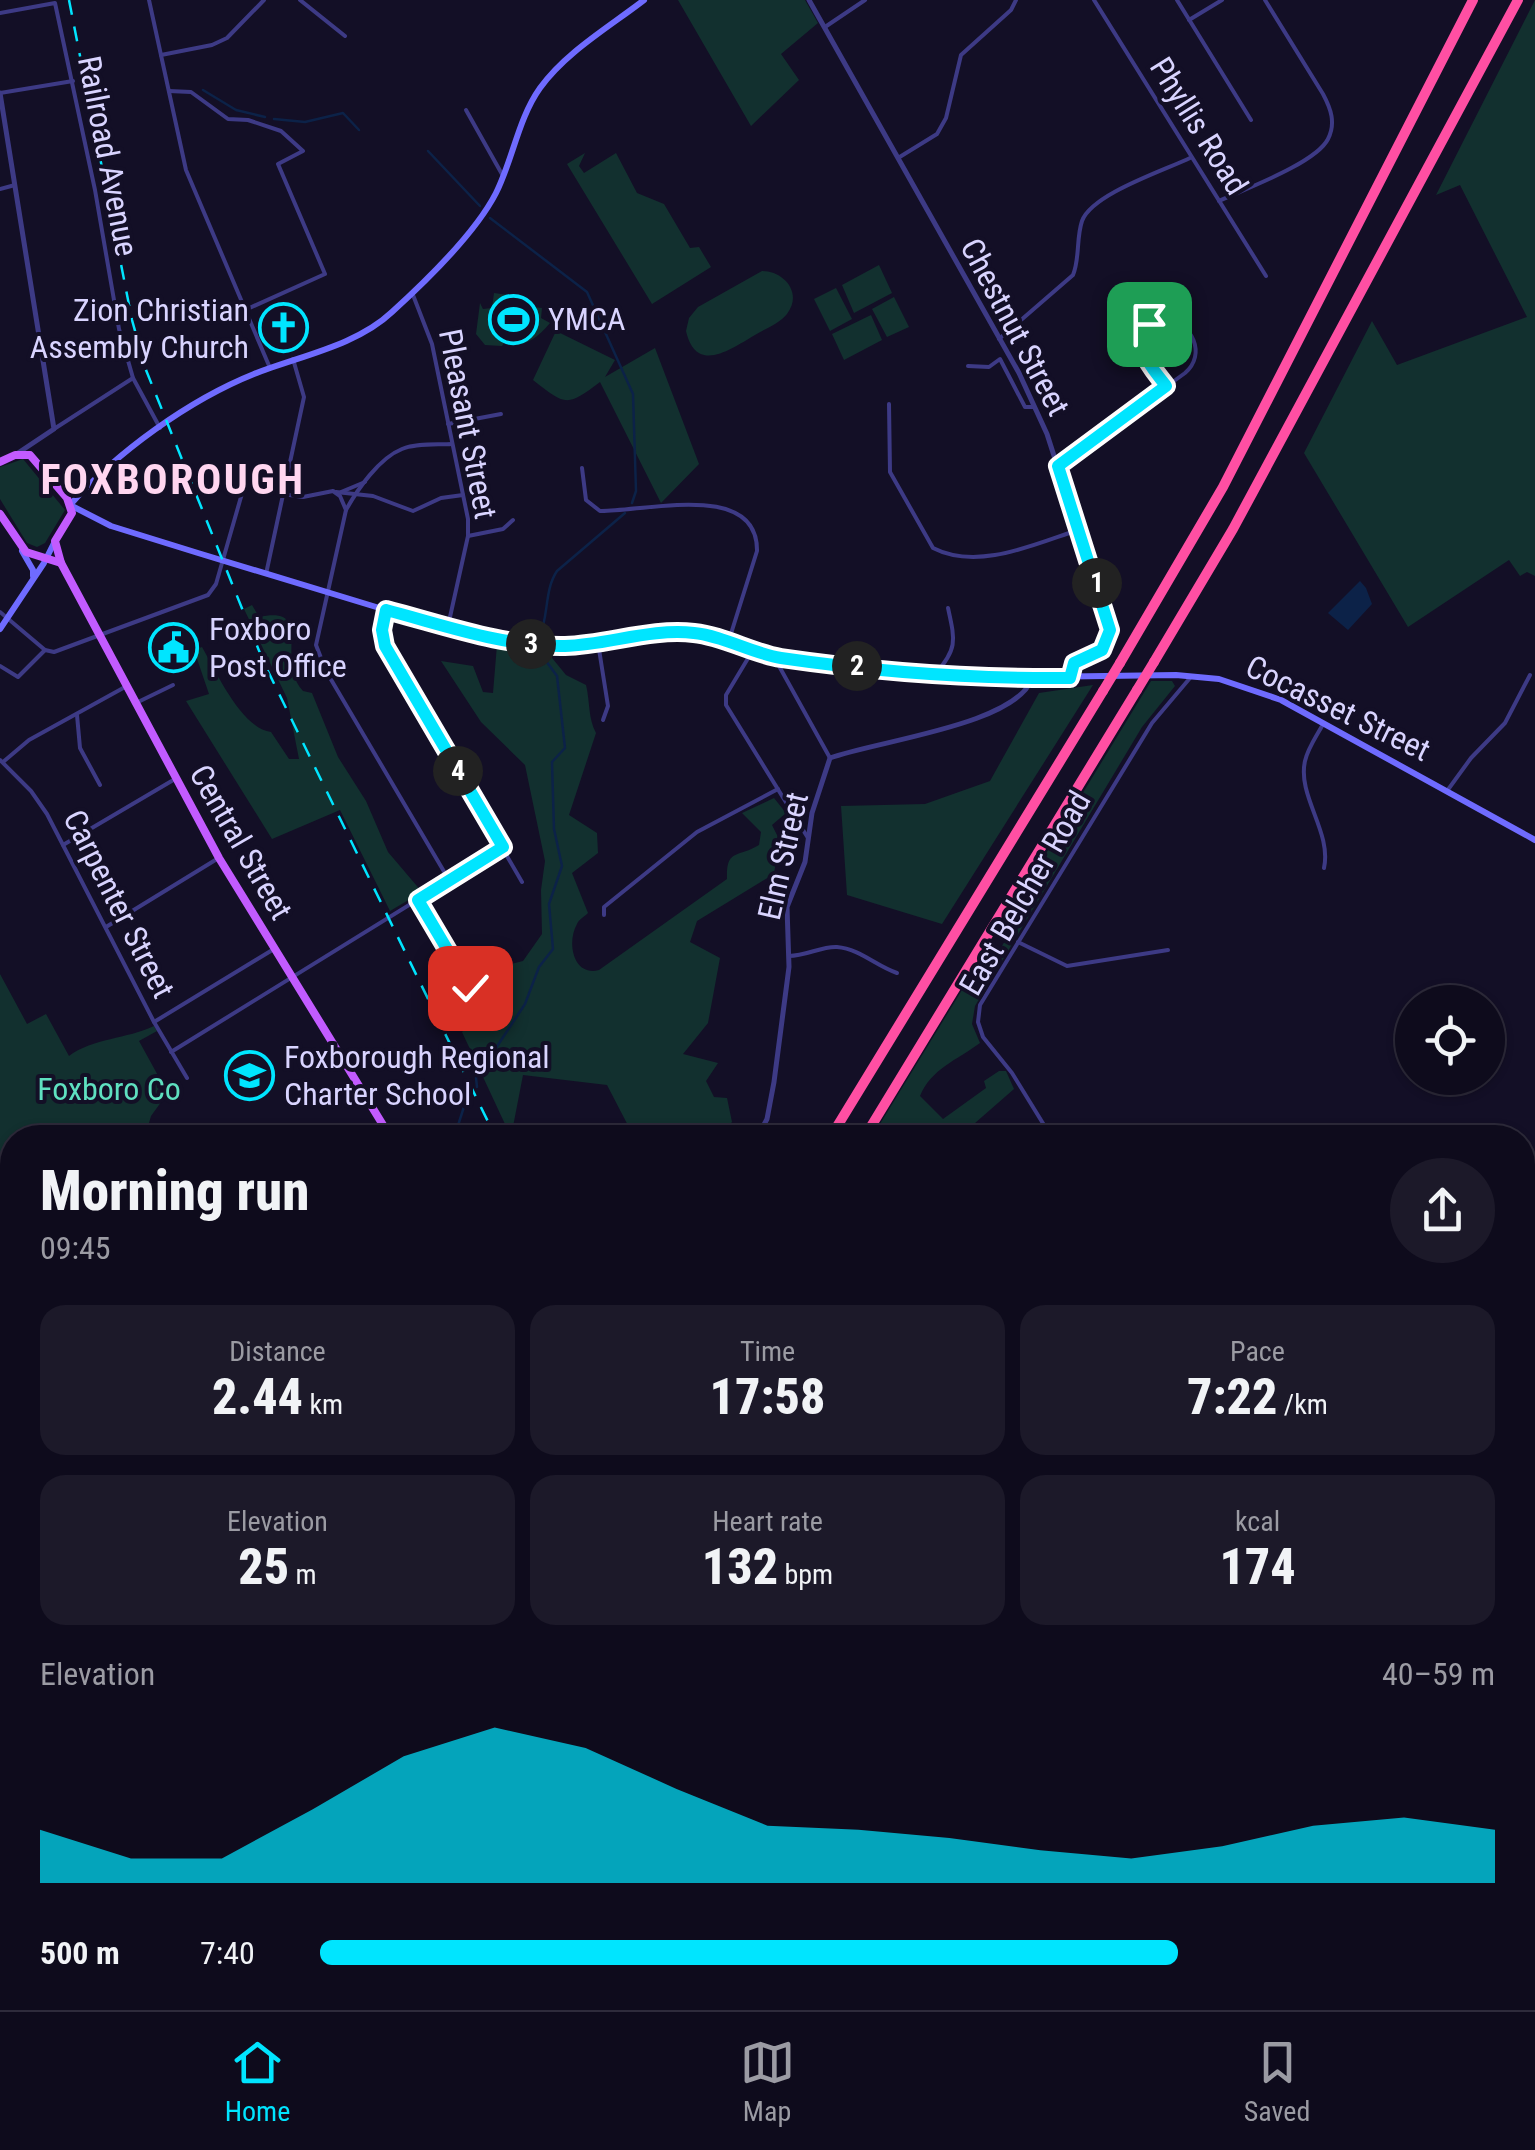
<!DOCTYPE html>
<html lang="en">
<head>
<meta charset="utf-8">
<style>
  body { margin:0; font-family:"Roboto Condensed",sans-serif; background:#1c1929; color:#f1f3f6; height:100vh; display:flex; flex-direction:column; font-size:38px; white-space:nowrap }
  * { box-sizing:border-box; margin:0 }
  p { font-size:32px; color:#9b9ba3 }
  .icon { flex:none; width:55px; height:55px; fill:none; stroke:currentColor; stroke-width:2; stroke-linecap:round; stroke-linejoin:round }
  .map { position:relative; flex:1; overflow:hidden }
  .panel { position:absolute; left:0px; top:1125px; width:1535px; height:885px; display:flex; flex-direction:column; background:#0e0b1c; border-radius:40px 40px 0 0; box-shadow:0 2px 8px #0004,0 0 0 2px #2e2b3b }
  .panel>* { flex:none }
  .tools { position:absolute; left:1395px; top:985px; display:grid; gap:20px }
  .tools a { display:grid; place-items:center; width:110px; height:110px; border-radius:50%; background:#0e0b1c; box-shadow:0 2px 8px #0004,0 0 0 2px #2e2b3b; font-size:50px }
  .pin { position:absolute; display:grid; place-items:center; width:85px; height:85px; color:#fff; margin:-42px; border-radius:20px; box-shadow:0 5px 15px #0006 }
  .km { position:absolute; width:50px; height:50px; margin:-25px; border-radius:50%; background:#222; color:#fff; font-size:28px; line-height:50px; text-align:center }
  .round { display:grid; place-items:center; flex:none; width:105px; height:105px; border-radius:52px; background:#1c1929 }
  .head { display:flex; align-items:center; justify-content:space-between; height:170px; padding:0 40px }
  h1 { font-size:55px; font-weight:800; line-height:75px }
  .stats { display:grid; grid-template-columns:repeat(3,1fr); gap:15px; height:170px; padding:10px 40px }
  .stats div { display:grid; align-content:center; border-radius:25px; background:#1c1929; text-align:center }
  .stats b { font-size:50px; font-weight:800 }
  .stats small { font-size:28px; font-weight:400 }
  .stats p { font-size:28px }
  .chart { height:280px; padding:20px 40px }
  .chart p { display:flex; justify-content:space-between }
  .chart svg { width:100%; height:180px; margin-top:10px; fill:#00e5ff; opacity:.7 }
  ul { padding:0 40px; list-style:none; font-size:32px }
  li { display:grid; grid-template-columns:160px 120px 1fr; align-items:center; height:75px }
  li i { height:25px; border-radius:12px; background:#00e5ff }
  .tabs { display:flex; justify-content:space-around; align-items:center; height:140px; border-top:2px solid #2e2b3b; background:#0e0b1c; font-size:28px; color:#9b9ba3 }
  .tabs a { display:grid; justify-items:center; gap:5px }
  .tabs .active { color:#00e5ff }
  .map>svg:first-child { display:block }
  .green { fill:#12302f }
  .water { fill:#0c2248 }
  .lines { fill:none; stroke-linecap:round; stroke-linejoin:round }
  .stream { stroke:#0c2248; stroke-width:2.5 }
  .minor { stroke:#3d3a85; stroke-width:4 }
  .tertiary { stroke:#3d3a85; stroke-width:5 }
  .secondary { stroke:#6f6bff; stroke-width:6 }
  .primary { stroke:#c25bff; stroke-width:8 }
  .motorway { stroke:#ff4fa3; stroke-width:10 }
  .rail { stroke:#00e5ff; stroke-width:2.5; stroke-dasharray:15 12; stroke-linecap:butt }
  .motorway-bridge { stroke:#ff4fa3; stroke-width:10 }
  .route-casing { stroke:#fff; stroke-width:20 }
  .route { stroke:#00e5ff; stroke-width:12 }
  .labels { text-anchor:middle; stroke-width:8; stroke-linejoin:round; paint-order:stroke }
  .street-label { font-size:32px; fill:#d9d4ff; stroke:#130f26 }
  .poi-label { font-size:32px; fill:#d9d4ff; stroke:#130f26; text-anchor:start }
  .park-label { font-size:32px; fill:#5fe0c0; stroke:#130f26 }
  .district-label { font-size:42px; font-weight:bold; letter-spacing:2.5px; fill:#ffd6f0; stroke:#130f26 }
</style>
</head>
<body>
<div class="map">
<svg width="1535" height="2010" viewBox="0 0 1535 2010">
  <rect width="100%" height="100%" fill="#130f26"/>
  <!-- green -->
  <g class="green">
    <polygon points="678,0 805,0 818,23 781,54 799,80 751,126"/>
    <polygon points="1535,0 1535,576 1527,572 1520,576 1509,560 1408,627 1304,453 1372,321 1397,365 1527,317 1460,185 1436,195"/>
    <polygon points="585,153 579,166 584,173 616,153 637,193 664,204 690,248 699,247 711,267 652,304 567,164"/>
    <polygon points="879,265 892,293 854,313 842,285"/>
    <path d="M762,271c22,0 41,22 25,43 -7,9 -22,15 -32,21 -24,14 -59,40 -69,-4l3,-13 9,-11z"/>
    <polygon points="836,288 852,319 830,331 814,299"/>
    <path d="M494,293l30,4v9l18,2 -1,10 9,5c-12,14 -24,24 -42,22l-1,-6 -5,7 -17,-1 -9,-11 4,-31 3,6 9,-1z"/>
    <polygon points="894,297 909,327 887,337 872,309"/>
    <polygon points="871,315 882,340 844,360 832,334"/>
    <path d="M556,331l59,29 -10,17 50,-29 44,116 -38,39 -61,-121c-33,25 -34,24 -67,-2z"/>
    <polygon points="23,459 65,510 45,543 37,547 27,543 0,499 0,467"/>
    <path d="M252,605l7,12c57,-12 15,43 44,74l9,2 26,64 28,44 22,51 34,40 -32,19 -50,-101 -68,29 -86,-138 23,-7 -15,-44 8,-3c14,24 39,81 69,85l18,27h10l-12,-61 -43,-89z"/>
    <path d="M497,645l51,8 18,22 20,10c4,16 2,34 10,48l-27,82 28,18 1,20 -26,20 16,40c-4,4 -9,6 -11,11 -11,19 -3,53 22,46l128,-91c-1,-31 11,-21 32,-34l2,-13 -19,-19 32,-15 12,15 -14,12 7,14 -5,35 -77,47 -7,21 30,16 -12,65 -25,31 35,9 -12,18 8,16 13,1 5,24 -6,7 -23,1 -11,7h-58l-27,-52 -84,-10 -12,62 -49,-105 24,-21 13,-44 24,-6 19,-27 -1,-44 4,-29 -20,-96 -44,-43 -40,-61 32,5 10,26 10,1z"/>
    <path d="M1151,681h21l3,5 -33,41 -167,279 -3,18 8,19c-23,17 -49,26 -60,53l23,23 43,-31 -2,-7 15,-10h7l8,18 -55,48h-87l104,-170 10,5 22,-36 -8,-7z"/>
    <polygon points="1093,685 942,924 847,895 841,806 925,804 990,781 1039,693"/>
    <path d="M0,974l27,50 19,-10 23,42c24,-18 58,-17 85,-30l3,5 -18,10 22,40 3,17 -13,18 -6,21 -133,1v35l-5,2 -7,-22z"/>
    <polygon points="0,1329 12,1331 12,1368 1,1375"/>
    <polygon points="12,1372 12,1457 0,1464 0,1380"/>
    <polygon points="12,1473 12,1787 0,1753 0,1480"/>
    <polygon points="1535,1677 1535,1716 1523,1704 1522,1684"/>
    <polygon points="1535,1793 1535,1853 1523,1857 1523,1797"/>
    <polygon points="1102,1998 1329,1998 1329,2000 1312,1998 1303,2010 1095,2010"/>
    <polygon points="1359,1998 1422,1998 1420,2010 1367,2010 1371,2005"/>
    <polygon points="1443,1998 1502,1998 1506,2010 1497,2000 1488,2002 1489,2010 1454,2010"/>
  </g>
  <!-- water -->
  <polygon class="water" points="1360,581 1366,588 1372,604 1348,630 1328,613"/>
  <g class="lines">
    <!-- stream -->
    <g class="stream">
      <polyline points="203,90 236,110 265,117"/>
      <polyline points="274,119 305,122 343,113 359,130"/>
      <polyline points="428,151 480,206"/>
      <polyline points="490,218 587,292 633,394 636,491 632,503"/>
      <path d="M539,638c10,-21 5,-48 18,-67l68,-58"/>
      <polyline points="477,1087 476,1078 525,1004 539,967 553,949 549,904 562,866 554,829 552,762 565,748 557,676 538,650"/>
      <polyline points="454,1138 469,1091"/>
      <polyline points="424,1998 426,2010"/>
      <polyline points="907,1998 909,2010"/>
      <polyline points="1252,2010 1250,2001 1253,1998"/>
    </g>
    <!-- minor -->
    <g class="minor">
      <polyline points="149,0 186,170 270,368"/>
      <polyline points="300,0 345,36"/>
      <polyline points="1094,0 1266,276"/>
      <polyline points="1177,0 1251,120"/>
      <polyline points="0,13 55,3 95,190 119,329 133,378 160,428"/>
      <polyline points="1189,20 1222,0"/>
      <polyline points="825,27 865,0"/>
      <polyline points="161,55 212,45 227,38 264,0"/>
      <polyline points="169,91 191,92 228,119 248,120 281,131 303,151 278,164 325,274 245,310"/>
      <polyline points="0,93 73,81"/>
      <polyline points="466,110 503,176"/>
      <polyline points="898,158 937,134 946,118 961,55 1011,10 1016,0"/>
      <polyline points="0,189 15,185"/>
      <path d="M1219,201c26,-12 97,-38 109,-62 8,-16 3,-30 -5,-45l-58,-94"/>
      <polyline points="413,295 432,344 468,519 468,536 448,626"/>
      <path d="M999,339l74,-64c7,-17 3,-36 9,-54 10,-27 81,-50 108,-63"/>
      <polyline points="968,366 989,367 1000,359 1025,407 1034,407"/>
      <path d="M889,404l1,68 43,76c45,23 102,-4 145,-18"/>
      <polyline points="448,424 501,414"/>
      <polyline points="54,429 133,378"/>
      <path d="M1057,466l128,-93c22,-19 7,-50 -19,-55l-17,6 -9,21 5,13 21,29"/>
      <path d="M582,468l4,32 14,11c43,1 158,-31 157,40l-28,89"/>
      <polyline points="336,492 373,496 413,511 441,498 463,495"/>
      <polyline points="341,492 365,482"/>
      <polyline points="283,494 303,497 333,491 340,496 346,510"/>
      <polyline points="468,536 503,529 513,520"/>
      <polyline points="266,574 304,397 293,359"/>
      <polyline points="386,610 382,631 385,646 522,882"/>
      <polyline points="0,612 45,650 54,652 208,595 216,584 247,476"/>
      <polyline points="598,643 608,706 603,720"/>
      <polyline points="753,650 726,695 726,705 808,838"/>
      <polyline points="774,657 830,758"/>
      <polyline points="0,666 18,677 45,650"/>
      <path d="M935,674c23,-25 20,-34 13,-66"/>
      <polyline points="138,702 173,685"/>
      <polyline points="77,715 80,748 100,785"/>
      <path d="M1322,726c-6,11 -14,22 -17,35 -8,35 27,71 19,107"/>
      <polyline points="0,760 31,791 47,814 154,1022 187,1078"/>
      <polyline points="3,762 29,740 125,687"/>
      <polyline points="1447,791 1471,758 1505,723 1530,675"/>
      <polyline points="63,845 175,779"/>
      <path d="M449,880l-123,-209 -10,-26 30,-135c11,-20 33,-52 56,-61 15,-6 34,-4 50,-5"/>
      <polyline points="418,900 471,989"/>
      <polyline points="604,915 604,907 697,832 778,789"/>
      <polyline points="106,927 217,859"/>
      <polyline points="1018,942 1067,966 1168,950"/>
      <path d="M789,956c17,0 33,-10 48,-9 23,2 39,19 60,26"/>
      <polyline points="154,1022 274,949"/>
      <polyline points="171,1052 503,847"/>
      <polyline points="1052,1138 1012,1073 983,1037 978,1022 980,1005 1152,723 1190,678"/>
      <polyline points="1522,1578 1535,1614"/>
      <polyline points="1522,1630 1535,1624"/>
      <polyline points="1522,1961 1535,1982"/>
      <polyline points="559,1998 561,2010"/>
      <polyline points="777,1998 780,2010"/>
      <polyline points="1332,2010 1333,1998"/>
    </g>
    <!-- tertiary -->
    <g class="tertiary">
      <polyline points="809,0 1019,373 1047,434 1110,630 1102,649 1074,663 1070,678"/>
      <polyline points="0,93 54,429 18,453"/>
      <path d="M757,1138l10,-19 7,-37 15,-115 -2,-60 18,-45 7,-49 18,-55c46,-17 185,-33 202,-79"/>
      <polyline points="0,1828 12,1823"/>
    </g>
    <!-- secondary -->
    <g class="secondary">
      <path d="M644,0c-35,27 -78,52 -104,88 -22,31 -27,71 -44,105 -20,39 -71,89 -104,119 -36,34 -93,44 -138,62 -65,26 -137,78 -184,131l41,21 87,27 188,57 129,32 62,3 107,-13 20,3 79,23 190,20 203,-3 43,4 62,21 254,140"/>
      <polyline points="22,551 33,570 33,576"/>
      <polyline points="0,629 44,563 55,541"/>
      <polyline points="700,1998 701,2010"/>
    </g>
    <!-- primary -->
    <g class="primary">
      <polyline points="0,462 15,455 30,455 67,498 72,513 55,541 61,563 219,858 391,1138"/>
      <polyline points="0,514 26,552 61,563"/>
      <polyline points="163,1998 168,2010"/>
      <polyline points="172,1998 177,2010"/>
    </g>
    <!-- motorway -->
    <g class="motorway">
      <polyline points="1154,662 1233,529 1518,0"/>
      <polyline points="1120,663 1223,487 1473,0"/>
      <polyline points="830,1138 1103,691"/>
      <polyline points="864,1138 1137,690"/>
      <polyline points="181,1998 181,2010"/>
      <polyline points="133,2010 142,1998"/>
      <polyline points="285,2010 289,1998"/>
      <polyline points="297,2010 304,1998"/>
      <polyline points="330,2010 338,1998"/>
      <polyline points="344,2010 349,1998"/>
    </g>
    <!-- rail -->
    <g class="rail">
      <polyline points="69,0 132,320 146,370 264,663 496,1138"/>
      <polyline points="918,1998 925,2010"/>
    </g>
    <!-- motorway-bridge -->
    <g class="motorway-bridge">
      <polyline points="1137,690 1154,662"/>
      <polyline points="1103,691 1120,663"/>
    </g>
  </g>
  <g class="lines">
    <defs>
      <path id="route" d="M470,988l-52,-88 85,-53 -118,-201 -3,-16 4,-20c58,15 118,37 179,36 42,-1 86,-18 129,-13 30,3 57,20 87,25 96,14 192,21 289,20l4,-15 28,-13 8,-20 -52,-164 108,-80c-14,-19 -35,-38 -17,-62"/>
    </defs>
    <!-- route casing -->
    <use href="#route" class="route-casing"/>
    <!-- route -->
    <use href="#route" class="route"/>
  </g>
  <!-- icons -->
  <defs>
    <symbol id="stadium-ring" viewBox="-11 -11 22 22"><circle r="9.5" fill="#130f26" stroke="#00e5ff" stroke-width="1.5"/><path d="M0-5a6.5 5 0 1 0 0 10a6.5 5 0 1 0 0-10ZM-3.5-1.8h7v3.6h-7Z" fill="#00e5ff"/></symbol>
    <symbol id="church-ring" viewBox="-11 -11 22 22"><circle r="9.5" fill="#130f26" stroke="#00e5ff" stroke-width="1.5"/><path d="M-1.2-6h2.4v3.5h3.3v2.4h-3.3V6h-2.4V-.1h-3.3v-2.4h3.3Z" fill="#00e5ff"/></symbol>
    <symbol id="civic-ring" viewBox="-11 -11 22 22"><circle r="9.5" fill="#130f26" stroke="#00e5ff" stroke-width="1.5"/><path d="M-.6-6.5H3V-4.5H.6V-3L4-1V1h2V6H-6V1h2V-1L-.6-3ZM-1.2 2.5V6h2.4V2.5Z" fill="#00e5ff"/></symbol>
    <symbol id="school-ring" viewBox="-11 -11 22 22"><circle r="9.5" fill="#130f26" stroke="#00e5ff" stroke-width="1.5"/><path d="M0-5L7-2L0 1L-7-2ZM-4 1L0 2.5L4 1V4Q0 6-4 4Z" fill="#00e5ff"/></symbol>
  </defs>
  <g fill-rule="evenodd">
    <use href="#stadium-ring" x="486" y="292" width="55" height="55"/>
    <use href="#church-ring" x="256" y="300" width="55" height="55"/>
    <use href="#civic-ring" x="146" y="620" width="55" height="55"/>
    <use href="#school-ring" x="222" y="1048" width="55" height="55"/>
  </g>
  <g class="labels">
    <!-- street labels -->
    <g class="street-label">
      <text transform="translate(1199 126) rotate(58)" y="11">Phyllis Road</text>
      <text transform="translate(108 156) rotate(79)" y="11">Railroad Avenue</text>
      <text transform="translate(1015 327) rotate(62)" y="11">Chestnut Street</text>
      <text transform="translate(468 424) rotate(79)" y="11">Pleasant Street</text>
      <text transform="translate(1338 708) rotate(26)" y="11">Cocasset Street</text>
      <text transform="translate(241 842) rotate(60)" y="11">Central Street</text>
      <text transform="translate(783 856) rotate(-77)" y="11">Elm Street</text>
      <text transform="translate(1025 893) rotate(-60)" y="11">East Belcher Road</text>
      <text transform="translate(119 904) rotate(63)" y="11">Carpenter Street</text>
    </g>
    <!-- poi labels -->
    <g class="poi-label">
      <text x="249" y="321" text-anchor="end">Zion Christian<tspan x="249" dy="37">Assembly Church</tspan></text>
      <text x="548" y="330">YMCA</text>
      <text x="209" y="640">Foxboro<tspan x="209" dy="37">Post Office</tspan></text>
      <text x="284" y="1068">Foxborough Regional<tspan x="284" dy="37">Charter School</tspan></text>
    </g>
    <!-- park labels -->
    <g class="park-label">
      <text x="109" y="1100">Foxboro Co</text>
    </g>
    <!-- district labels -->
    <g class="district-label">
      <text x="173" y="494">FOXBOROUGH</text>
    </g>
  </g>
</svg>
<div class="tools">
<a><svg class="icon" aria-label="locate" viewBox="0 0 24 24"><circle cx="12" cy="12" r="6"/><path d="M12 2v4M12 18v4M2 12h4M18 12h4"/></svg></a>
</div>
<div class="pin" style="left:1149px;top:324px;background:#1e9e55"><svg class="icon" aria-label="arrive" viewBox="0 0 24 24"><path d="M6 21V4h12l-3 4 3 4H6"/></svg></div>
<div class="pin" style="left:470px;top:988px;background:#d93025"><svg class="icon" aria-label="check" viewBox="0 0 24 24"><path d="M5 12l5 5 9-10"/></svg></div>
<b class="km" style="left:1097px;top:583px">1</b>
<b class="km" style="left:857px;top:666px">2</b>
<b class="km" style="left:531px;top:644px">3</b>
<b class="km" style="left:458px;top:771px">4</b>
<section class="panel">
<div class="head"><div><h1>Morning run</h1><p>09:45</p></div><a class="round"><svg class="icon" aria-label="share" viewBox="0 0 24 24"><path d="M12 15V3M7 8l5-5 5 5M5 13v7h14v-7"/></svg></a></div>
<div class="stats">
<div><p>Distance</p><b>2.44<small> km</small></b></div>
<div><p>Time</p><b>17:58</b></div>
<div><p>Pace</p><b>7:22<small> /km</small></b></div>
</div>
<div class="stats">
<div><p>Elevation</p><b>25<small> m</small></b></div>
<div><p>Heart rate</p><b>132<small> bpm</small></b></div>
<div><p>kcal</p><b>174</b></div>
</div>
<div class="chart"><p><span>Elevation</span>40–59 m</p>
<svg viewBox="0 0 160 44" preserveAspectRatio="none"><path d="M0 44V31L10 38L20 38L30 26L40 13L50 6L60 11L70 21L80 30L90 31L100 33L110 36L120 38L130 35L140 30L150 28L160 31V44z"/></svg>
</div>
<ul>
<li><b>500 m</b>7:40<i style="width:73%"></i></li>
</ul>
</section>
</div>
<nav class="tabs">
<a class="active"><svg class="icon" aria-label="home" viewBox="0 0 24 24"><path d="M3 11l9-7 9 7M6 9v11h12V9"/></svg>Home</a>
<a><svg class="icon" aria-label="map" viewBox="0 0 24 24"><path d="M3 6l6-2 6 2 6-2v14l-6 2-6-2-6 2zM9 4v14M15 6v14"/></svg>Map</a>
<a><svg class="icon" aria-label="saved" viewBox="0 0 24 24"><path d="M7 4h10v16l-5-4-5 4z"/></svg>Saved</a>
</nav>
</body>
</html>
